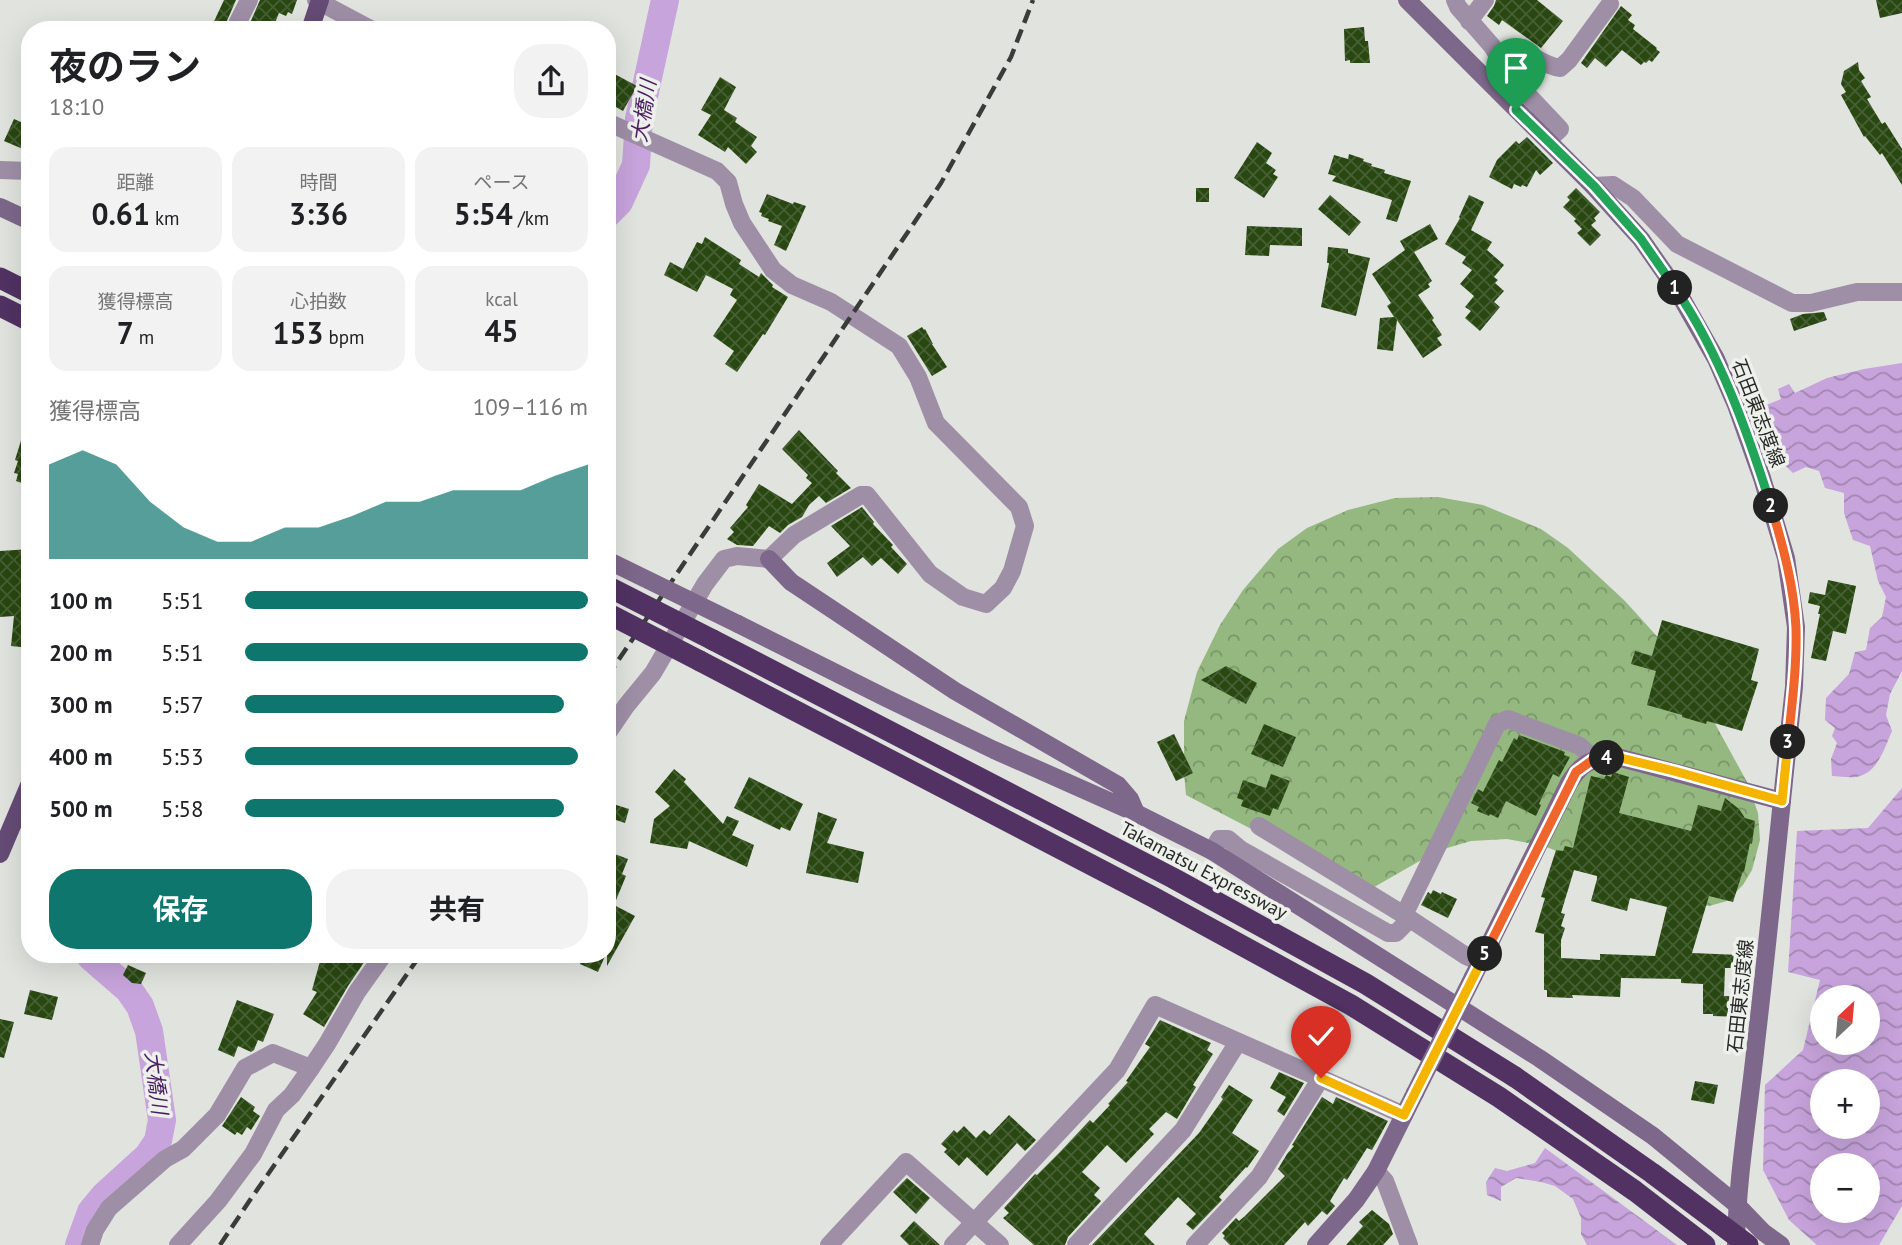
<!DOCTYPE html>
<html lang="ja">
<head>
<meta charset="utf-8">
<style>
  body { margin:0; font-family:"PT Sans","Noto Sans JP",sans-serif; background:#f2f2f2; color:#202124; height:100vh; display:flex; flex-direction:column; font-size:26px; white-space:nowrap }
  * { box-sizing:border-box; margin:0 }
  p { font-size:23px; color:#757577 }
  .icon { flex:none; width:38px; height:38px; fill:none; stroke:currentColor; stroke-width:2; stroke-linecap:round; stroke-linejoin:round }
  .map { position:relative; flex:1; overflow:hidden }
  .drawer { position:absolute; left:21px; top:21px; width:595px; height:942px; display:flex; flex-direction:column; background:#fff; border-radius:28px; box-shadow:0 7px 28px #0002 }
  .drawer>* { flex:none }
  .needle { width:46px; rotate:26deg }
  .tools { position:absolute; left:1810px; top:985px; display:grid; gap:14px }
  .tools a { display:grid; place-items:center; width:70px; height:70px; border-radius:50%; background:#fff; box-shadow:0 7px 28px #0002; font-size:35px }
  .pin { position:absolute; display:grid; place-items:center; width:60px; height:60px; color:#fff; margin:-72px -30px; border-radius:50% 50% 50% 0; rotate:-45deg; box-shadow:0 0 7px #0007 }
  .pin .icon { rotate:45deg }
  .km { position:absolute; width:35px; height:35px; margin:-18px; border-radius:50%; background:#222; color:#fff; font-size:19px; line-height:35px; text-align:center }
  .round { display:grid; place-items:center; flex:none; width:74px; height:74px; border-radius:28px; background:#f2f2f2 }
  .overview { display:flex; align-items:center; justify-content:space-between; height:119px; padding:0 28px }
  h1 { font-size:38px; font-weight:700; line-height:52px }
  .metrics { display:grid; grid-template-columns:repeat(3,1fr); gap:10px; height:119px; padding:7px 28px }
  .metrics div { display:grid; align-content:center; border-radius:18px; background:#f2f2f2; text-align:center }
  .metrics b { font-size:30px; font-weight:700 }
  .metrics small { font-size:19px; font-weight:400 }
  .metrics p { font-size:19px }
  .chart { height:196px; padding:14px 28px }
  .chart p { display:flex; justify-content:space-between }
  .chart svg { width:100%; height:126px; margin-top:7px; fill:#0f766e; opacity:.7 }
  .cta { display:flex; gap:14px; margin-top:auto; padding:14px 28px }
  .cta a { flex:1; height:80px; border-radius:28px; background:#0f766e; color:#fff; font-size:28px; font-weight:700; line-height:80px; text-align:center }
  .cta a+a { background:#f2f2f2; color:#202124 }
  ul { padding:0 28px; list-style:none; font-size:23px }
  li { display:grid; grid-template-columns:112px 84px 1fr; align-items:center; height:52px }
  li i { height:18px; border-radius:9px; background:#0f766e }
  .map>svg:first-child { display:block }
  .forest { fill:url(#forest-crowns) }
  .water { fill:url(#water-waves); fill-rule:evenodd }
  .lines { fill:none; stroke-linecap:round; stroke-linejoin:round }
  .river { stroke:#c7a4dc; stroke-width:28 }
  .building { fill:url(#building-cross-hatch); fill-rule:evenodd }
  .street { stroke:#9e8fa7; stroke-width:18 }
  .secondary { stroke:#7d678a; stroke-width:18 }
  .primary { stroke:#654b75; stroke-width:18 }
  .highway { stroke:#513263; stroke-width:21 }
  .rail { stroke:#3a3c39; stroke-width:4.5; stroke-dasharray:14 7; stroke-linecap:butt }
  .secondary-bridge { stroke:#7d678a; stroke-width:18 }
  .highway-bridge { stroke:#513263; stroke-width:21 }
  .split-1-casing { stroke:#fff; stroke-width:14 }
  .split-2-casing { stroke:#fff; stroke-width:14 }
  .split-3-casing { stroke:#fff; stroke-width:14 }
  .split-4-casing { stroke:#fff; stroke-width:14 }
  .split-5-casing { stroke:#fff; stroke-width:14 }
  .split-6-casing { stroke:#fff; stroke-width:14 }
  .split-1 { stroke:#22a559; stroke-width:9 }
  .split-2 { stroke:#22a559; stroke-width:9 }
  .split-3 { stroke:#f0652b; stroke-width:9 }
  .split-4 { stroke:#f5b400; stroke-width:9 }
  .split-5 { stroke:#f0652b; stroke-width:9 }
  .split-6 { stroke:#f5b400; stroke-width:9 }
  .labels { text-anchor:middle; stroke-width:7; stroke-linejoin:round; paint-order:stroke }
  .street-label { font-size:19px; fill:#272826; stroke:#edf0eb }
  .water-label { font-size:21px; font-style:italic; fill:#4a1e60; stroke:#edf0eb }
</style>
</head>
<body>
<div class="map">
<svg width="1902" height="1245" viewBox="0 0 1902 1245">
  <defs>
    <pattern id="forest-crowns" width="20" height="18" patternUnits="userSpaceOnUse" patternTransform="scale(1.75)"><rect width="20" height="18" fill="#94b87f"/><path d="M2 6a3 3 0 1 1 6 0M12 15a3 3 0 1 1 6 0" fill="none" stroke="#799668"/></pattern>
    <pattern id="water-waves" width="16" height="10" patternUnits="userSpaceOnUse" patternTransform="scale(1.75)"><rect width="16" height="10" fill="#c7a4dc"/><path d="M0 5q4-4 8 0t8 0" fill="none" stroke="#a286b2"/></pattern>
    <pattern id="building-cross-hatch" width="8" height="8" patternUnits="userSpaceOnUse" patternTransform="scale(1.75)"><rect width="8" height="8" fill="#284711"/><path d="M0 0l8 8M0 8l8-8" fill="none" stroke="#465f34"/></pattern>
  </defs>
  <rect width="100%" height="100%" fill="#e0e3de"/>
  <!-- forest -->
  <polygon class="forest" points="1438,497 1483,505 1541,529 1568,548 1625,601 1663,643 1707,709 1747,782 1758,813 1760,840 1752,870 1743,885 1727,901 1709,906 1683,902 1544,846 1507,839 1471,841 1437,851 1369,890 1186,795 1184,773 1184,721 1197,672 1220,625 1243,590 1278,549 1307,528 1348,510 1395,498"/>
  <!-- water -->
  <g class="water">
    <path d="M1902,363v308l-12,23 -4,21 6,16c-7,16 -14,40 -32,45 -8,3 -20,0 -28,0l-1,-17 6,-16 -5,-7 3,-8 -10,-8 1,-22 23,-24 6,-22 11,-2 4,-22 12,-11 4,-20 -8,-16 -8,-35 -17,-6 -9,-27v-20l-19,-5 -6,-17 -13,-4 -13,6c-21,-20 -34,-34 -34,-65l22,-9 -3,-10 11,-5 6,9 32,-15 37,-9z"/>
    <path d="M1902,788v418l-23,39h-62l-28,-25 -26,-50 2,-85 38,-35 17,-70 -32,-8 9,-141 71,-3zM1822,998h45v45h-45zM1822,1082h45v45h-45zM1822,1166h45v45h-45z"/>
    <polygon points="1545,1148 1677,1245 1587,1245 1581,1234 1581,1218 1573,1199 1555,1186 1541,1182 1516,1178 1501,1187 1501,1201 1487,1195 1486,1182 1495,1168 1507,1171 1535,1163"/>
  </g>
  <g class="lines">
    <!-- river -->
    <g class="river">
      <polyline points="607,214 619,202 636,165 639,119 665,0"/>
      <polyline points="79,1245 91,1212 105,1195 148,1156 158,1141 162,1120 149,1031 140,1006 129,990 91,957 91,954"/>
    </g>
  </g>
  <!-- building -->
  <g class="building">
    <polygon points="224,0 236,0 223,30 210,30"/>
    <polygon points="260,0 297,0 292,14 288,12 286,16 279,13 272,30 247,30"/>
    <polygon points="1496,0 1537,0 1563,21 1541,48 1502,20 1499,25 1487,16 1494,6"/>
    <polygon points="1876,0 1902,0 1902,13 1880,18"/>
    <polygon points="1621,6 1632,15 1628,20 1635,25 1633,29 1657,48 1656,49 1660,52 1652,62 1649,60 1646,63 1644,62 1641,65 1622,50 1606,67 1595,58 1587,68 1581,63"/>
    <polygon points="1364,27 1365,41 1368,41 1370,63 1350,63 1350,60 1345,61 1344,29"/>
    <polygon points="1858,62 1859,70 1865,78 1861,81 1871,97 1867,99 1882,124 1885,122 1902,149 1902,185 1882,153 1880,155 1865,136 1864,137 1841,95 1846,92 1841,84 1844,71"/>
    <polygon points="607,70 637,86 623,111 607,102"/>
    <polygon points="720,77 736,87 724,110 737,118 735,122 757,137 751,146 757,152 746,164 728,147 725,152 698,135 711,115 701,110"/>
    <polygon points="14,119 30,126 30,152 4,141"/>
    <polygon points="1527,137 1553,163 1540,175 1536,170 1527,187 1522,185 1521,187 1514,184 1512,189 1489,177 1497,160 1516,141 1519,144"/>
    <polygon points="1257,142 1272,153 1266,163 1276,170 1273,174 1278,177 1264,198 1234,178"/>
    <polygon points="1349,154 1364,159 1363,161 1372,164 1371,166 1385,170 1384,173 1411,181 1397,222 1386,219 1392,200 1332,181 1336,176 1328,174 1334,155 1348,159"/>
    <rect x="1196" y="188" width="13" height="14"/>
    <polygon points="1576,188 1600,212 1594,218 1596,221 1591,225 1601,235 1590,246 1577,233 1582,229 1574,221 1576,219 1563,207 1570,200 1567,197"/>
    <polygon points="767,194 793,204 794,202 806,206 786,251 774,245 782,226 768,221 769,219 761,216 762,213 759,212"/>
    <polygon points="1330,195 1361,222 1349,236 1318,209"/>
    <polygon points="1469,195 1484,202 1471,230 1492,242 1487,250 1504,265 1494,277 1498,280 1495,283 1504,291 1494,302 1500,307 1480,331 1465,318 1471,311 1465,307 1474,296 1460,284 1472,270 1462,263 1466,257 1445,244 1460,218 1459,217"/>
    <polygon points="1430,224 1438,239 1414,252 1432,281 1428,284 1430,287 1418,295 1434,318 1432,320 1442,335 1437,338 1442,345 1423,358 1397,320 1393,351 1377,349 1380,318 1394,317 1387,306 1391,303 1372,274 1405,250 1400,241"/>
    <polygon points="1247,226 1302,228 1302,246 1270,245 1269,256 1245,255"/>
    <polygon points="705,237 741,260 739,264 759,277 761,273 773,285 772,287 788,297 765,335 763,334 737,372 725,364 734,351 713,336 737,300 730,295 733,289 706,275 697,292 664,275 670,262 683,269 697,242 702,244"/>
    <polygon points="1328,247 1348,249 1348,253 1370,258 1356,316 1321,307 1329,263 1327,263"/>
    <polygon points="1824,312 1827,320 1794,331 1790,319 1803,314"/>
    <polygon points="922,327 924,330 925,329 933,344 932,344 947,367 932,376 907,336"/>
    <polygon points="27,421 30,422 30,486 16,481 18,474 14,473 18,461 15,460"/>
    <polygon points="799,430 838,471 836,473 851,488 826,503 819,496 809,505 802,517 788,525 780,533 769,526 753,546 737,545 727,539 734,532 730,528 748,507 746,505 759,484 792,504 812,483 806,478 808,475 782,449"/>
    <polygon points="862,507 874,522 873,524 893,545 891,547 907,564 898,574 881,558 872,566 863,557 837,577 827,563 850,546 831,526"/>
    <polygon points="30,549 30,648 11,646 14,616 0,617 0,551"/>
    <polygon points="1828,580 1856,586 1846,634 1833,631 1826,661 1811,658 1820,614 1818,614 1820,606 1808,603 1810,592 1825,595"/>
    <polygon points="1662,620 1759,649 1751,680 1758,682 1742,731 1707,721 1706,724 1682,717 1682,715 1647,705 1656,671 1631,664 1635,651 1652,656"/>
    <polygon points="1226,666 1257,683 1246,704 1201,680"/>
    <polygon points="1264,724 1296,737 1283,767 1251,754"/>
    <polygon points="1174,734 1193,773 1176,781 1157,742"/>
    <polygon points="1519,735 1565,752 1564,755 1570,757 1559,777 1553,774 1539,804 1541,805 1536,816 1506,801 1498,818 1490,814 1489,816 1477,811 1479,807 1471,803 1478,789 1483,792 1499,760 1502,762 1514,738 1517,740"/>
    <polygon points="674,769 686,779 684,782 723,824 727,816 739,821 732,835 754,845 747,867 689,841 687,849 650,843 654,819 670,806 655,792"/>
    <path d="M1613,772l16,5 -10,36 72,18 7,-26 23,6 4,-13 14,11 6,9 10,3 -3,23 -2,-1 -6,29 -1,-1 -10,31 -24,-6 -17,57 48,2v13h-15l-1,28 20,1 -1,20 -30,-1v-2h-10v-30l-22,-1v-4l-60,-1 -1,19 -48,-2 1,3 -26,-1v-7h-3v-56l-9,-2 10,-34 -4,-1 15,-47 7,1 2,-5 8,2 18,-72 13,3 2,-4 5,2zM1574,870l23,6v3l-6,22 36,10 3,-13 37,9 -12,49 -55,-2v6l-39,-2v-18l4,-12 -4,-2 4,-12 -4,-1z"/>
    <polygon points="1271,774 1290,781 1278,810 1273,808 1270,816 1241,806 1243,800 1237,798 1243,780 1266,788"/>
    <polygon points="749,777 803,804 790,831 781,827 780,830 734,808"/>
    <polygon points="610,803 629,809 625,823 607,817"/>
    <polygon points="818,812 837,819 827,843 864,852 858,883 806,873"/>
    <polygon points="612,853 628,859 622,874 626,876 614,905 635,916 607,966 607,864"/>
    <polygon points="1433,890 1441,894 1442,892 1457,899 1448,918 1421,905 1428,892 1431,894"/>
    <polygon points="322,954 360,954 367,958 348,986 324,1027 303,1014 317,992 312,990"/>
    <polygon points="584,954 606,954 598,972 580,964"/>
    <polygon points="128,965 146,973 141,984 132,983 123,975"/>
    <polygon points="30,990 58,997 52,1020 24,1014"/>
    <polygon points="237,1000 274,1014 263,1042 258,1040 254,1050 251,1052 238,1046 234,1057 218,1050"/>
    <polygon points="0,1019 14,1022 4,1058 0,1057"/>
    <polygon points="1160,1020 1211,1043 1207,1050 1213,1054 1193,1085 1196,1087 1177,1119 1166,1112 1149,1129 1154,1134 1126,1163 1107,1145 1082,1172 1100,1188 1094,1195 1101,1201 1068,1237 1065,1245 1034,1245 1003,1218 1009,1213 1004,1208 1035,1174 1037,1175 1060,1152 1090,1120 1093,1123 1110,1105 1108,1104 1128,1082 1126,1081 1150,1047 1145,1044"/>
    <polygon points="1279,1072 1304,1083 1284,1116 1277,1111 1286,1097 1270,1088"/>
    <polygon points="1695,1081 1718,1085 1714,1104 1691,1100"/>
    <polygon points="1229,1085 1253,1100 1232,1133 1259,1151 1247,1168 1246,1167 1219,1197 1222,1200 1193,1230 1186,1224 1196,1214 1178,1197 1144,1234 1155,1245 1092,1245 1199,1133 1223,1099 1221,1097"/>
    <polygon points="241,1097 255,1107 253,1111 260,1116 251,1130 247,1127 242,1135 237,1132 235,1135 222,1126"/>
    <polygon points="1322,1097 1333,1104 1336,1097 1388,1121 1372,1150 1367,1148 1347,1180 1344,1178 1330,1201 1335,1206 1327,1215 1322,1211 1308,1226 1305,1222 1284,1245 1230,1245 1223,1238 1225,1236 1222,1233 1236,1218 1239,1221 1245,1216 1285,1176 1278,1169 1287,1154 1294,1146 1292,1145"/>
    <polygon points="1009,1115 1036,1140 1025,1151 1017,1143 987,1176 967,1157 959,1166 944,1152 947,1149 941,1144 954,1130 957,1133 964,1126 976,1138 984,1130 990,1135"/>
    <polygon points="907,1178 930,1198 916,1214 893,1192"/>
    <polygon points="1372,1210 1389,1224 1393,1234 1383,1245 1346,1245 1363,1226 1359,1222"/>
    <polygon points="914,1221 940,1245 909,1245 900,1236"/>
  </g>
  <g class="lines">
    <!-- street -->
    <g class="street">
      <polyline points="316,0 372,30"/>
      <polyline points="1455,0 1458,7 1492,46 1511,77 1560,129 1548,140"/>
      <polyline points="1469,21 1485,0"/>
      <polyline points="234,30 249,0"/>
      <path d="M1500,58c29,-15 33,5 60,10l9,-8 41,-56"/>
      <polyline points="607,122 717,171 728,182 734,204 742,223 773,270 792,285 831,302 899,346 918,377 936,423 1019,507 1025,526 1012,571 1003,588 986,604 963,597 930,574 867,495 861,495 794,535 769,559 737,556 724,559 705,584 653,673 626,706 607,734"/>
      <polyline points="0,170 30,171"/>
      <polyline points="1593,186 1613,185 1633,198 1677,244 1792,303 1811,303 1857,292 1902,292"/>
      <polyline points="1259,826 1404,915 1466,956 1480,962"/>
      <polyline points="1212,851 1219,839 1228,839 1240,849 1388,933 1396,933 1410,919"/>
      <polyline points="1404,915 1497,724 1508,719 1580,746 1594,759"/>
      <polyline points="1376,1171 1385,1181 1409,1245"/>
      <polyline points="90,1245 95,1230 109,1208 165,1159 183,1149 217,1115 245,1068 273,1053 311,1068 327,1044 357,992 384,954"/>
      <polyline points="178,1245 218,1201 253,1154 276,1110 292,1095 311,1068"/>
      <polyline points="829,1245 906,1162 1000,1245"/>
      <polyline points="953,1245 1117,1070 1155,1005 1404,1115"/>
      <polyline points="1076,1245 1183,1130 1238,1042"/>
      <polyline points="1195,1245 1259,1177 1321,1078"/>
    </g>
    <!-- secondary -->
    <g class="secondary">
      <path d="M1407,0l186,186 48,53 37,53 38,67 20,46 26,73 24,80 10,69 -2,60c-13,118 -24,237 -38,356 -7,68 -19,134 -20,202"/>
      <polyline points="0,207 30,221"/>
      <polyline points="769,559 791,582 955,691 1118,785 1130,799 1136,813"/>
      <polyline points="738,624 886,698 994,750 1136,813 1212,851 1539,1058 1653,1136 1736,1204 1763,1232 1781,1245"/>
      <path d="M1473,977l96,-194c14,-23 24,-24 48,-26l165,44"/>
      <polyline points="1316,1245 1356,1200 1376,1171 1415,1093"/>
    </g>
    <!-- primary -->
    <g class="primary">
      <polyline points="310,30 320,0"/>
      <polyline points="0,854 30,783"/>
    </g>
    <!-- highway -->
    <g class="highway">
      <polyline points="0,278 30,293"/>
      <polyline points="0,306 30,321"/>
      <polyline points="713,640 1173,878 1366,984 1515,1077"/>
      <polyline points="700,661 1153,897 1351,1005 1499,1097 1635,1191 1705,1245"/>
    </g>
    <!-- rail -->
    <g class="rail">
      <polyline points="607,677 941,183 1011,57 1033,0"/>
      <polyline points="220,1245 250,1200 421,954"/>
    </g>
    <!-- secondary-bridge -->
    <g class="secondary-bridge">
      <polyline points="607,560 738,624"/>
      <polyline points="1415,1093 1473,977"/>
    </g>
    <!-- highway-bridge -->
    <g class="highway-bridge">
      <polyline points="607,586 713,640"/>
      <polyline points="607,613 700,661"/>
      <polyline points="1515,1077 1652,1173 1748,1245"/>
    </g>
  </g>
  <g class="lines">
    <defs>
      <polyline id="split-1" points="1516,110 1594,186 1641,239 1675,288"/>
      <path id="split-2" d="M1675,288c45,66 72,142 96,218"/>
      <path id="split-3" d="M1771,506c12,40 23,80 25,122 1,38 -4,76 -8,114"/>
      <polyline id="split-4" points="1607,758 1617,757 1674,771 1782,801 1788,742"/>
      <polyline id="split-5" points="1485,954 1576,772 1594,759 1607,758"/>
      <polyline id="split-6" points="1321,1078 1404,1115 1485,954"/>
    </defs>
    <!-- split-1 casing -->
    <use href="#split-1" class="split-1-casing"/>
    <!-- split-2 casing -->
    <use href="#split-2" class="split-2-casing"/>
    <!-- split-3 casing -->
    <use href="#split-3" class="split-3-casing"/>
    <!-- split-4 casing -->
    <use href="#split-4" class="split-4-casing"/>
    <!-- split-5 casing -->
    <use href="#split-5" class="split-5-casing"/>
    <!-- split-6 casing -->
    <use href="#split-6" class="split-6-casing"/>
    <!-- split-1 -->
    <use href="#split-1" class="split-1"/>
    <!-- split-2 -->
    <use href="#split-2" class="split-2"/>
    <!-- split-3 -->
    <use href="#split-3" class="split-3"/>
    <!-- split-4 -->
    <use href="#split-4" class="split-4"/>
    <!-- split-5 -->
    <use href="#split-5" class="split-5"/>
    <!-- split-6 -->
    <use href="#split-6" class="split-6"/>
  </g>
  <g class="labels">
    <!-- street labels -->
    <g class="street-label">
      <text transform="translate(1759 413) rotate(69)" y="7">石田東志度線</text>
      <text transform="translate(1204 870) rotate(28)" y="7">Takamatsu Expressway</text>
      <text transform="translate(1740 996) rotate(-84)" y="7">石田東志度線</text>
    </g>
    <!-- water labels -->
    <g class="water-label">
      <text transform="translate(644 111) rotate(-81)" y="7">大橋川</text>
      <text transform="translate(156 1083) rotate(83)" y="7">大橋川</text>
    </g>
  </g>
</svg>
<div class="tools">
<a><svg class="needle" viewBox="-14 -14 28 28"><path d="M0-13l5 13h-10z" fill="#e53935"/><path d="M0 13l5-13h-10z" fill="#757577"/></svg></a>
<a>+</a>
<a>−</a>
</div>
<div class="pin" style="left:1516px;top:110px;background:#1e9e55"><svg class="icon" aria-label="arrive" viewBox="0 0 24 24"><path d="M6 21V4h12l-3 4 3 4H6"/></svg></div>
<div class="pin" style="left:1321px;top:1078px;background:#d93025"><svg class="icon" aria-label="check" viewBox="0 0 24 24"><path d="M5 12l5 5 9-10"/></svg></div>
<b class="km" style="left:1675px;top:288px">1</b>
<b class="km" style="left:1771px;top:506px">2</b>
<b class="km" style="left:1788px;top:742px">3</b>
<b class="km" style="left:1607px;top:758px">4</b>
<b class="km" style="left:1485px;top:954px">5</b>
<section class="drawer">
<div class="overview"><div><h1>夜のラン</h1><p>18:10</p></div><a class="round"><svg class="icon" aria-label="share" viewBox="0 0 24 24"><path d="M12 15V3M7 8l5-5 5 5M5 13v7h14v-7"/></svg></a></div>
<div class="metrics">
<div><p>距離</p><b>0.61<small> km</small></b></div>
<div><p>時間</p><b>3:36</b></div>
<div><p>ペース</p><b>5:54<small> /km</small></b></div>
</div>
<div class="metrics">
<div><p>獲得標高</p><b>7<small> m</small></b></div>
<div><p>心拍数</p><b>153<small> bpm</small></b></div>
<div><p>kcal</p><b>45</b></div>
</div>
<div class="chart"><p><span>獲得標高</span>109–116 m</p>
<svg viewBox="0 0 160 44" preserveAspectRatio="none"><path d="M0 44V11L10 6L20 11L30 24L40 33L50 38L60 38L70 33L80 33L90 29L100 24L110 24L120 20L130 20L140 20L150 15L160 11V44z"/></svg>
</div>
<ul>
<li><b>100 m</b>5:51<i style="width:100%"></i></li>
<li><b>200 m</b>5:51<i style="width:100%"></i></li>
<li><b>300 m</b>5:57<i style="width:93%"></i></li>
<li><b>400 m</b>5:53<i style="width:97%"></i></li>
<li><b>500 m</b>5:58<i style="width:93%"></i></li>
</ul>
<div class="cta"><a>保存</a><a>共有</a></div>
</section>
</div>
</body>
</html>
